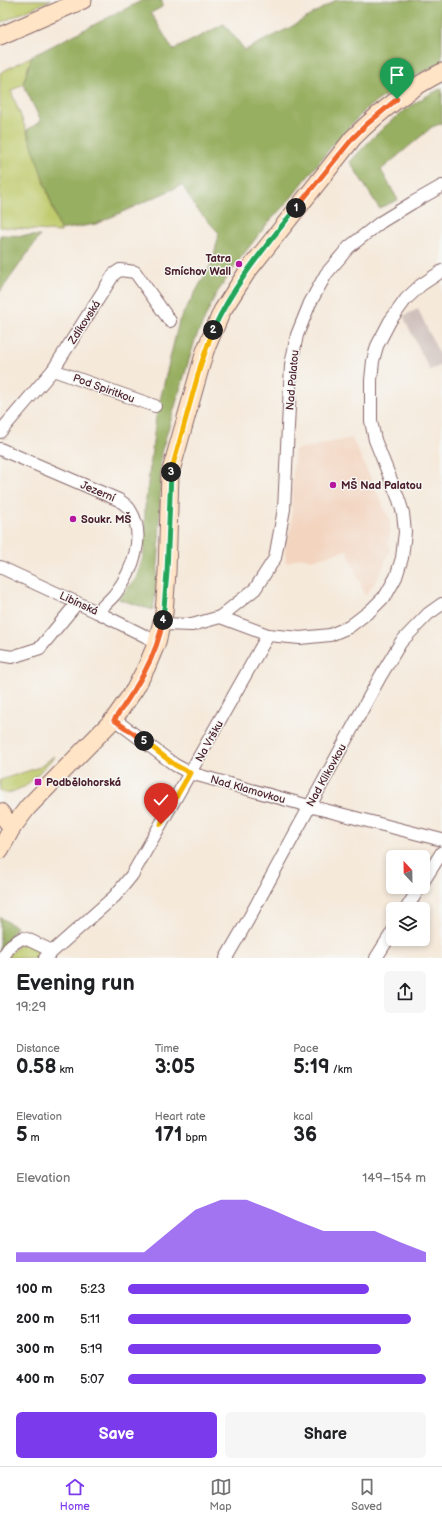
<!DOCTYPE html>
<html lang="en">
<head>
<meta charset="utf-8">
<style>
  body { margin:0; font-family:"Balsamiq Sans",sans-serif; background:#f6f6f6; color:#202124; height:100vh; display:flex; flex-direction:column; font-size:15px; white-space:nowrap }
  * { box-sizing:border-box; margin:0 }
  p { font-size:13px; color:#757577 }
  .icon { flex:none; width:22px; height:22px; fill:none; stroke:currentColor; stroke-width:2; stroke-linecap:round; stroke-linejoin:round }
  .map { position:relative; height:958px; overflow:hidden }
  .drawer { display:flex; flex-direction:column; background:#fff; flex:1 }
  .drawer>* { flex:none }
  .needle { width:26px; rotate:338deg }
  .buttons { position:absolute; left:386px; top:850px; display:grid; gap:8px }
  .buttons a { display:grid; place-items:center; width:44px; height:44px; border-radius:6px; background:#fff; box-shadow:0 2px 6px #0003; font-size:20px }
  .pin { position:absolute; display:grid; place-items:center; width:34px; height:34px; color:#fff; margin:-41px -17px; border-radius:50% 50% 50% 0; rotate:-45deg; box-shadow:0 0 4px #0007 }
  .pin .icon { rotate:45deg }
  .km { position:absolute; width:20px; height:20px; margin:-10px; border-radius:50%; background:#222; color:#fff; font-size:11px; line-height:20px; text-align:center }
  .round { display:grid; place-items:center; flex:none; width:42px; height:42px; border-radius:6px; background:#f6f6f6 }
  .overview { display:flex; align-items:center; justify-content:space-between; height:68px; padding:0 16px }
  h1 { font-size:22px; font-weight:800; line-height:30px }
  .metrics { display:grid; grid-template-columns:repeat(3,1fr); gap:6px; height:68px; padding:4px 16px }
  .metrics div { display:grid; align-content:center }
  .metrics b { font-size:20px; font-weight:800 }
  .metrics small { font-size:11px; font-weight:400 }
  .metrics p { font-size:11px }
  .chart { height:112px; padding:8px 16px }
  .chart p { display:flex; justify-content:space-between }
  .chart svg { width:100%; height:72px; margin-top:4px; fill:#7c3aed; opacity:.7 }
  .primary-button { display:flex; gap:8px; margin-top:auto; padding:8px 16px }
  .primary-button a { flex:1; height:46px; border-radius:6px; background:#7c3aed; color:#fff; font-size:16px; font-weight:800; line-height:46px; text-align:center }
  .primary-button a+a { background:#f6f6f6; color:#202124 }
  ul { padding:0 16px; list-style:none; font-size:13px }
  li { display:grid; grid-template-columns:64px 48px 1fr; align-items:center; height:30px }
  li i { height:10px; border-radius:5px; background:#7c3aed }
  .menu { display:flex; justify-content:space-around; align-items:center; height:56px; border-top:1px solid #e0e0e0; background:#fff; font-size:11px; color:#757577 }
  .menu a { display:grid; justify-items:center; gap:2px }
  .menu .on { color:#7c3aed }
  .map>svg:first-child { display:block }
  .built { fill:#f3d4bf }
  .industrial { fill:#cfc0bb }
  .green { fill:#bfcb6d; stroke:#84754c }
  .forest { fill:#97af60; stroke:#706746 }
  .lines { fill:none; stroke-linecap:round; stroke-linejoin:round }
  .street-casing { stroke:#866668; stroke-width:14 }
  .secondary-casing { stroke:#866668; stroke-width:19 }
  .street { stroke:#fff; stroke-width:12 }
  .secondary { stroke:#ffe4c6; stroke-width:17 }
  .split-1-casing { stroke:#fff; stroke-width:8 }
  .split-2-casing { stroke:#fff; stroke-width:8 }
  .split-3-casing { stroke:#fff; stroke-width:8 }
  .split-4-casing { stroke:#fff; stroke-width:8 }
  .split-5-casing { stroke:#fff; stroke-width:8 }
  .split-6-casing { stroke:#fff; stroke-width:8 }
  .split-1 { stroke:#f0652b; stroke-width:5 }
  .split-2 { stroke:#22a559; stroke-width:5 }
  .split-3 { stroke:#f5b400; stroke-width:5 }
  .split-4 { stroke:#22a559; stroke-width:5 }
  .split-5 { stroke:#f0652b; stroke-width:5 }
  .split-6 { stroke:#f5b400; stroke-width:5 }
  .poi-dot { fill:#b5179e; stroke:#f6f6f2; stroke-width:1.5 }
  .labels { text-anchor:middle; stroke-width:3; stroke-linejoin:round; paint-order:stroke }
  .poi-label { font-size:11px; font-weight:bold; fill:#4a1f2b; stroke:#f6f6f2; text-anchor:start }
  .street-label { font-size:11px; fill:#4a1f2b; stroke:#f6f6f2 }
</style>
</head>
<body>
<div class="map">
<svg width="442" height="958" viewBox="0 0 442 958">
  <rect width="100%" height="100%" fill="#f6f6f2"/>
  <filter id="ink" filterUnits="userSpaceOnUse"><feTurbulence type="fractalNoise" baseFrequency=".025" numOctaves="2"/><feDisplacementMap in="SourceGraphic" scale="8" xChannelSelector="R" yChannelSelector="G"/><feConvolveMatrix kernelMatrix="1 2 1 2 8 2 1 2 1" color-interpolation-filters="sRGB"/></filter>
  <filter id="wash" filterUnits="userSpaceOnUse"><feTurbulence type="fractalNoise" baseFrequency=".012" numOctaves="4" result="noise"/><feDisplacementMap in="SourceGraphic" scale="16" xChannelSelector="R" yChannelSelector="G"/><feGaussianBlur stdDeviation="0.9" result="paint"/><feColorMatrix in="noise" values="0 0 0 0 0 0 0 0 0 0 0 0 0 0 0 0 0 1.4 0 .05"/><feComposite in="paint" operator="in"/></filter>
  <g filter="url(#wash)">
    <rect width="100%" height="100%" fill="#f5e9da"/>
    <!-- built -->
    <polygon class="built" points="352,438 390,520 389,551 379,577 365,596 347,550 311,560 301,557 286,563 285,550 291,527 294,450"/>
    <!-- industrial -->
    <polygon class="industrial" points="418,309 442,360 442,365 430,370 403,316"/>
    <!-- green -->
    <g class="green">
      <polygon points="0,0 51,0 0,23"/>
      <polygon points="32,56 23,84 11,91 34,150 61,232 0,227 0,73"/>
      <polygon points="54,756 55,756 26,786 7,794 0,791 0,780 40,767"/>
      <polygon points="22,941 41,951 43,954 40,958 6,958"/>
    </g>
    <!-- forest -->
    <g class="forest">
      <polygon points="143,0 162,0 162,7 151,13 173,50 224,24 245,50 291,27 336,0 442,0 442,62 410,79 367,108 331,147 291,198 267,224 239,260 215,296 195,340 161,453 159,552 156,590 153,610 118,599 136,579 144,553 145,508 156,417 179,321 213,261 219,233 196,208 182,185 96,224 60,230 27,130 41,121 23,84 32,56"/>
      <path d="M442,88v35l-10,4 -51,43 17,30 -19,8 -29,-46c28,-31 54,-56 92,-74z"/>
      <polygon points="0,235 40,236 0,292"/>
      <polygon points="0,917 16,927 0,955"/>
    </g>
  </g>
  <g filter="url(#ink)">
    <g class="lines">
      <defs>
        <g id="street">
          <polyline points="53,370 155,406"/>
          <polyline points="0,432 53,370 114,274 120,270 135,272 170,321"/>
          <path d="M0,449l119,51c4,3 9,6 11,10 17,26 2,62 -15,84 -5,6 -12,12 -18,18"/>
          <polyline points="0,567 97,612 157,642"/>
          <polyline points="220,617 255,589 275,558 284,509 291,365 297,335 310,303 326,274 349,247 381,222 412,203 442,186"/>
          <polyline points="162,624 192,625 220,617 268,635 300,638 330,635 349,627 371,610 386,595 396,577 402,558 405,532 403,513 399,500 375,440 371,421 371,380 373,361 377,346 390,321 406,299 421,285 442,271"/>
          <polyline points="0,655 12,657 40,648 77,603"/>
          <polyline points="114,719 175,765 190,773 309,806 442,840"/>
          <polyline points="423,882 442,852"/>
          <polyline points="406,909 420,887"/>
          <polyline points="2,958 11,945 22,938 27,939 52,951"/>
          <polyline points="45,958 115,896 132,875 268,635"/>
          <polyline points="226,958 248,920 380,677 401,642 428,614 442,604"/>
          <polyline points="376,958 393,931"/>
        </g>
        <g id="secondary">
          <polyline points="0,36 83,0"/>
          <polyline points="0,812 12,828"/>
          <path d="M0,850l12,-22 16,-21 86,-88 21,-30 12,-23 10,-24 7,-29 3,-41 3,-98 35,-123 17,-40 25,-39 106,-134c26,-26 55,-49 89,-66"/>
        </g>
      </defs>
      <!-- street casing -->
      <use href="#street" class="street-casing"/>
      <!-- secondary casing -->
      <use href="#secondary" class="secondary-casing"/>
      <!-- street -->
      <use href="#street" class="street"/>
      <!-- secondary -->
      <use href="#secondary" class="secondary"/>
    </g>
  </g>
  <g class="lines" filter="url(#ink)">
    <defs>
      <polyline id="split-1" points="296,208 353,138 366,125 397,99"/>
      <path id="split-2" d="M213,330c20,-45 53,-84 83,-122"/>
      <polyline id="split-3" points="171,472 201,364 213,330"/>
      <polyline id="split-4" points="163,620 167,572 171,472"/>
      <path id="split-5" d="M144,741l-30,-21c21,-30 43,-63 49,-100"/>
      <polyline id="split-6" points="144,741 175,765 190,773 161,824"/>
    </defs>
    <!-- split-1 casing -->
    <use href="#split-1" class="split-1-casing"/>
    <!-- split-2 casing -->
    <use href="#split-2" class="split-2-casing"/>
    <!-- split-3 casing -->
    <use href="#split-3" class="split-3-casing"/>
    <!-- split-4 casing -->
    <use href="#split-4" class="split-4-casing"/>
    <!-- split-5 casing -->
    <use href="#split-5" class="split-5-casing"/>
    <!-- split-6 casing -->
    <use href="#split-6" class="split-6-casing"/>
    <!-- split-1 -->
    <use href="#split-1" class="split-1"/>
    <!-- split-2 -->
    <use href="#split-2" class="split-2"/>
    <!-- split-3 -->
    <use href="#split-3" class="split-3"/>
    <!-- split-4 -->
    <use href="#split-4" class="split-4"/>
    <!-- split-5 -->
    <use href="#split-5" class="split-5"/>
    <!-- split-6 -->
    <use href="#split-6" class="split-6"/>
  </g>
  <!-- markers -->
  <g class="poi-dot">
    <circle cx="239" cy="264" r="4"/>
    <circle cx="333" cy="485" r="4"/>
    <circle cx="73" cy="519" r="4"/>
    <rect x="34" y="778" width="8" height="8" rx="2"/>
  </g>
  <g class="labels">
    <!-- poi labels -->
    <g class="poi-label">
      <text x="231" y="262" text-anchor="end">Tatra<tspan x="231" dy="13">Smíchov Wall</tspan></text>
      <text x="341" y="489">MŠ Nad Palatou</text>
      <text x="81" y="523">Soukr. MŠ</text>
      <text x="46" y="786">Podbělohorská</text>
    </g>
    <!-- street labels -->
    <g class="street-label">
      <text transform="translate(84 322) rotate(-57)" y="4">Zdíkovská</text>
      <text transform="translate(292 380) rotate(-85)" y="4">Nad Palatou</text>
      <text transform="translate(104 388) rotate(20)" y="4">Pod Spiritkou</text>
      <text transform="translate(98 491) rotate(23)" y="4">Jezerní</text>
      <text transform="translate(79 603) rotate(25)" y="4">Libínská</text>
      <text transform="translate(209 741) rotate(-61)" y="4">Na Vršku</text>
      <text transform="translate(326 775) rotate(-61)" y="4">Nad Klikovkou</text>
      <text transform="translate(248 789) rotate(16)" y="4">Nad Klamovkou</text>
    </g>
  </g>
</svg>
<div class="buttons">
<a><svg class="needle" viewBox="-14 -14 28 28"><path d="M0-13l5 13h-10z" fill="#e53935"/><path d="M0 13l5-13h-10z" fill="#757577"/></svg></a>
<a><svg class="icon" aria-label="layers" viewBox="0 0 24 24"><path d="M12 4l9 5-9 5-9-5zM3 14l9 5 9-5"/></svg></a>
</div>
<div class="pin" style="left:397px;top:99px;background:#1e9e55"><svg class="icon" aria-label="arrive" viewBox="0 0 24 24"><path d="M6 21V4h12l-3 4 3 4H6"/></svg></div>
<div class="pin" style="left:161px;top:824px;background:#d93025"><svg class="icon" aria-label="check" viewBox="0 0 24 24"><path d="M5 12l5 5 9-10"/></svg></div>
<b class="km" style="left:296px;top:208px">1</b>
<b class="km" style="left:213px;top:330px">2</b>
<b class="km" style="left:171px;top:472px">3</b>
<b class="km" style="left:163px;top:620px">4</b>
<b class="km" style="left:144px;top:741px">5</b>
</div>
<section class="drawer">
<div class="overview"><div><h1>Evening run</h1><p>19:29</p></div><a class="round"><svg class="icon" aria-label="share" viewBox="0 0 24 24"><path d="M12 15V3M7 8l5-5 5 5M5 13v7h14v-7"/></svg></a></div>
<div class="metrics">
<div><p>Distance</p><b>0.58<small> km</small></b></div>
<div><p>Time</p><b>3:05</b></div>
<div><p>Pace</p><b>5:19<small> /km</small></b></div>
</div>
<div class="metrics">
<div><p>Elevation</p><b>5<small> m</small></b></div>
<div><p>Heart rate</p><b>171<small> bpm</small></b></div>
<div><p>kcal</p><b>36</b></div>
</div>
<div class="chart"><p><span>Elevation</span>149–154 m</p>
<svg viewBox="0 0 160 44" preserveAspectRatio="none"><path d="M0 44V38L10 38L20 38L30 38L40 38L50 38L60 25L70 12L80 6L90 6L100 12L110 19L120 25L130 25L140 25L150 32L160 38V44z"/></svg>
</div>
<ul>
<li><b>100 m</b>5:23<i style="width:81%"></i></li>
<li><b>200 m</b>5:11<i style="width:95%"></i></li>
<li><b>300 m</b>5:19<i style="width:85%"></i></li>
<li><b>400 m</b>5:07<i style="width:100%"></i></li>
</ul>
<div class="primary-button"><a>Save</a><a>Share</a></div>
</section>
<nav class="menu">
<a class="on"><svg class="icon" aria-label="home" viewBox="0 0 24 24"><path d="M3 11l9-7 9 7M6 9v11h12V9"/></svg>Home</a>
<a><svg class="icon" aria-label="map" viewBox="0 0 24 24"><path d="M3 6l6-2 6 2 6-2v14l-6 2-6-2-6 2zM9 4v14M15 6v14"/></svg>Map</a>
<a><svg class="icon" aria-label="saved" viewBox="0 0 24 24"><path d="M7 4h10v16l-5-4-5 4z"/></svg>Saved</a>
</nav>
</body>
</html>
